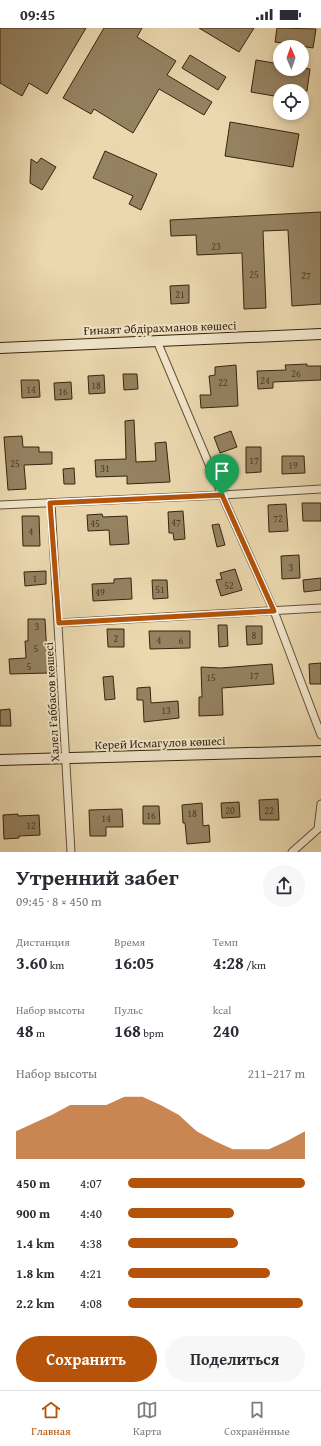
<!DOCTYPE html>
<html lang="ru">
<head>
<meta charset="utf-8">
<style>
  body { margin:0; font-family:"Gentium Book Plus",serif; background:#f7f7f7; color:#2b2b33; height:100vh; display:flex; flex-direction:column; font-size:15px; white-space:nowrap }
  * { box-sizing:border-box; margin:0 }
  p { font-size:13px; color:#7c7c81 }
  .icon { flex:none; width:22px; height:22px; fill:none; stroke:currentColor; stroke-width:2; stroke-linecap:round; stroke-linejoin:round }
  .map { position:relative; height:824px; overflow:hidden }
  .side { display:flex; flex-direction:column; background:#fff; flex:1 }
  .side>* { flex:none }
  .needle { width:26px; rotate:358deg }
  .fabs { position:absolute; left:273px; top:12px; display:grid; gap:8px }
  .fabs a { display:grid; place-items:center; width:36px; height:36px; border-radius:50%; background:#fff; box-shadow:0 2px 6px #0003; font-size:20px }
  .pin { position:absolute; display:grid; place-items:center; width:34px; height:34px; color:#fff; margin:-41px -17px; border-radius:50% 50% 50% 0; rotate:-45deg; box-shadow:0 0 4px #0007 }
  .pin .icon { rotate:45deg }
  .round { display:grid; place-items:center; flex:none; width:42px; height:42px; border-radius:21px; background:#f7f7f7 }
  .overview { display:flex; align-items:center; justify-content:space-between; height:68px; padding:0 16px }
  h1 { font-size:22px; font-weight:700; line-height:30px }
  .metrics { display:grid; grid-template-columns:repeat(3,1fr); gap:6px; height:68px; padding:4px 16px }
  .metrics div { display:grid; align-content:center }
  .metrics b { font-size:17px; font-weight:700 }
  .metrics small { font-size:11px; font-weight:400 }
  .metrics p { font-size:11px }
  .chart { height:112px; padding:8px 16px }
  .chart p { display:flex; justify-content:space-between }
  .chart svg { width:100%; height:72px; margin-top:4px; fill:#b45309; opacity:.7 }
  .button { display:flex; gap:8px; margin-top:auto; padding:8px 16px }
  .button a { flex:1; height:46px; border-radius:24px; background:#b45309; color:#fff; font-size:16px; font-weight:700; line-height:46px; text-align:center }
  .button a+a { background:#f7f7f7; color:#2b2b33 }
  ul { padding:0 16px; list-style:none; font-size:13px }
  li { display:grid; grid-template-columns:64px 48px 1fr; align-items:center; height:30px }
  li i { height:10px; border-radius:5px; background:#b45309 }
  .status { display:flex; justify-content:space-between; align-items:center; height:28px; padding:0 20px; background:#fff; direction:ltr }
  .status svg { height:11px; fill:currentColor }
  .menu { display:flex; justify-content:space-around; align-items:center; height:56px; border-top:1px solid #e1e1e2; background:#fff; font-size:11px; color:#7c7c81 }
  .menu a { display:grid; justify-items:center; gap:2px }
  .menu .selected { color:#b45309 }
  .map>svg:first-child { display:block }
  .building { fill:#958261; stroke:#37240d }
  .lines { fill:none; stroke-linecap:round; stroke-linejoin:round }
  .street-casing { stroke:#645136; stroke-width:9 }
  .secondary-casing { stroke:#37240d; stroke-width:12 }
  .street { stroke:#f2e6cb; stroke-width:7 }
  .secondary { stroke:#f2e6cb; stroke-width:10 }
  .route-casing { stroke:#fff; stroke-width:8 }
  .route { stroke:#b45309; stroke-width:5 }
  .labels { text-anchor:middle; stroke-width:4; stroke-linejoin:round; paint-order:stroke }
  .number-label { font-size:10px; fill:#4e3c22 }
  .street-label { font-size:12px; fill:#37240d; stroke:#f2e6cb }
</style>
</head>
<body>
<div class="status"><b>09:45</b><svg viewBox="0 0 49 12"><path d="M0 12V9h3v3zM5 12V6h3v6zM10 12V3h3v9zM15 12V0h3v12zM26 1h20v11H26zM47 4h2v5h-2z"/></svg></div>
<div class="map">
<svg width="321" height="824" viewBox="0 0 321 824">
  <rect width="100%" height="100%" fill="#ebd8af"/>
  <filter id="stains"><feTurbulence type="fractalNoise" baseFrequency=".005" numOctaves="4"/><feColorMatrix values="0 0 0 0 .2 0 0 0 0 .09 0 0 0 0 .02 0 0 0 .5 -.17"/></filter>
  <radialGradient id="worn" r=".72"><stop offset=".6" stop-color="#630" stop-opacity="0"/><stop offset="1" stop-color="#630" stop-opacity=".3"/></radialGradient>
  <!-- building -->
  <g class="building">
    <polygon points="0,0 86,0 47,66 29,55 22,68 0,55"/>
    <polygon points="104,0 142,0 137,9 176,33 167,47 212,74 204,87 159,61 133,105 94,81 91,86 63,70"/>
    <polygon points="199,0 254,0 239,24"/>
    <polygon points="277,0 316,1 313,20 275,14"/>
    <polygon points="190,27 226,49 218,62 182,40"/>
    <polygon points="256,32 280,36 280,41 302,41 302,40 310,41 307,63 280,63 280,69 251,64"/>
    <polygon points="230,94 299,106 293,139 225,128"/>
    <polygon points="105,123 157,146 141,182 129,176 133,168 93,150"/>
    <polygon points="41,130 56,139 42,162 30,155 31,131 37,135"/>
    <polygon points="321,184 321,276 292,278 288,202 263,203 266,280 244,281 242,225 197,227 196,207 171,208 170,192"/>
    <polygon points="189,257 189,275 171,276 170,258"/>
    <polygon points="307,336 307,338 321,338 321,352 273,354 273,360 258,361 257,343 286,342 285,337"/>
    <polygon points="236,337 238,378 201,380 200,367 211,367 209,348 215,347 215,339"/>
    <polygon points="123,346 137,346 138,361 124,362"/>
    <polygon points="104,347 105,365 89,366 88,348"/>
    <polygon points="21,352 39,352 40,369 22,370"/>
    <polygon points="71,354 72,371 55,372 54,355"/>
    <polygon points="134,392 136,434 156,433 155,415 166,414 170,454 127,456 127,448 96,449 95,432 126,431 125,393"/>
    <polygon points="231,403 237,419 220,425 214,409"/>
    <polygon points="22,408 23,419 39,419 39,424 52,424 52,436 24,437 26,461 8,462 4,409"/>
    <polygon points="246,419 261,419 261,444 246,445"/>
    <polygon points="282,428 304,428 305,445 282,446"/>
    <polygon points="74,440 75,456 64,456 63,441"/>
    <polygon points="302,475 321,475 321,493 303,493"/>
    <polygon points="286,476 288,503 269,504 268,477"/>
    <polygon points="183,483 185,511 174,512 173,505 169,505 168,484"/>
    <polygon points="102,486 103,489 127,488 129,516 110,517 109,502 88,503 87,487"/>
    <polygon points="22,488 39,488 40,518 23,518"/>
    <polygon points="219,496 225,517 217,519 212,497"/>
    <polygon points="299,527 300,550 282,551 281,528"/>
    <polygon points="235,541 242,562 221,568 216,552 222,551 220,545"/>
    <polygon points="46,543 46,556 25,558 24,544"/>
    <polygon points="131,550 132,571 93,573 92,556 114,555 114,551"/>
    <polygon points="321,550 321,562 304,564 303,552"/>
    <polygon points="152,552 167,552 168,570 153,571"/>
    <polygon points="28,591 45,591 48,645 10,646 9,631 26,630 25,613 28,613"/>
    <polygon points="218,597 227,597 228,618 219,619"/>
    <polygon points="246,598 262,598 262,616 247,617"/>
    <polygon points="107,601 124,601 124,619 108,619"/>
    <polygon points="149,603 190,603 190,620 150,621"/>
    <polygon points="321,635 321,656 310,656 309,636"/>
    <polygon points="272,636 274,656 222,660 223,687 199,688 199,669 202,669 201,639 221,640"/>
    <polygon points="113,648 115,671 105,672 103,649"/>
    <polygon points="150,659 151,675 178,673 179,690 144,694 143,672 137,672 137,660"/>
    <polygon points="10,681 11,698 0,698 0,682"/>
    <polygon points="278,771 279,792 260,792 259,772"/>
    <polygon points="239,774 240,789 222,790 221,775"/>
    <polygon points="202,775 203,798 209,797 210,814 187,816 185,795 183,795 182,777"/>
    <polygon points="143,778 159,778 160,796 143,796"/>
    <polygon points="122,781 123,799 106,799 106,808 90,808 89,782"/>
    <polygon points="18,786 18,788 39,787 40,807 19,808 19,810 4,811 3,787"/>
  </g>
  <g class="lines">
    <defs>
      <g id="street">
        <polyline points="157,313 222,467 274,583 321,707"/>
        <polyline points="51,475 71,824"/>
        <polyline points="0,477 222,467 321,461"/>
        <polyline points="59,595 321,580"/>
        <polyline points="292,824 318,801 321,776"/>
      </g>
      <g id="secondary">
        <polyline points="0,320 321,306"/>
        <polyline points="0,732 321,723"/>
      </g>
    </defs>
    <!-- street casing -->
    <use href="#street" class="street-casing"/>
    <!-- secondary casing -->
    <use href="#secondary" class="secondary-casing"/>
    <!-- street -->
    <use href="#street" class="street"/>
    <!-- secondary -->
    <use href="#secondary" class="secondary"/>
  </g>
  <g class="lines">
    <defs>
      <polygon id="route" points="222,467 274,583 59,595 50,475"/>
    </defs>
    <!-- route casing -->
    <use href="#route" class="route-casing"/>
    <!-- route -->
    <use href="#route" class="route"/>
  </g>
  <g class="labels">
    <!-- number labels -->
    <g class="number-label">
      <text x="216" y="222">23</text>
      <text x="254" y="250">25</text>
      <text x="306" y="251">27</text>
      <text x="180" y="270">21</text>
      <text x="296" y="349">26</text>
      <text x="265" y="356">24</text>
      <text x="223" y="358">22</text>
      <text x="96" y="361">18</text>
      <text x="31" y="365">14</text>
      <text x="63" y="367">16</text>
      <text x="254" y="436">17</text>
      <text x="15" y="439">25</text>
      <text x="293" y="441">19</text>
      <text x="105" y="444">31</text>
      <text x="278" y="494">72</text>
      <text x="176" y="498">47</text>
      <text x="95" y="499">45</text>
      <text x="31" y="507">4</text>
      <text x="291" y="543">3</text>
      <text x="35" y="554">1</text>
      <text x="229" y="561">52</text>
      <text x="160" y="565">51</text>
      <text x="100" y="568">49</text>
      <text x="37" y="602">3</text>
      <text x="254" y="611">8</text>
      <text x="116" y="614">2</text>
      <text x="159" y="616">4</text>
      <text x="181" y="616">6</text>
      <text x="36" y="624">5</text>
      <text x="29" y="642">5</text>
      <text x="254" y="651">17</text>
      <text x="211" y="653">15</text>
      <text x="166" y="686">13</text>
      <text x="230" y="786">20</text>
      <text x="269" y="786">22</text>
      <text x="192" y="789">18</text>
      <text x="151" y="791">16</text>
      <text x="106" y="794">14</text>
      <text x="31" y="801">12</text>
    </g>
    <!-- street labels -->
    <g class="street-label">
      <text transform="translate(160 300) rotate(-2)" y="4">Ғинаят Әбдірахманов көшесі</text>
      <text transform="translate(52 674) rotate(-93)" y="4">Халел Ғаббасов көшесі</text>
      <text transform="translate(160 715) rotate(-2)" y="4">Керей Исмагулов көшесі</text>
    </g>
  </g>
  <rect width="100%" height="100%" filter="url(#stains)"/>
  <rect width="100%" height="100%" fill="url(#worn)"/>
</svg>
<div class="fabs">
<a><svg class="needle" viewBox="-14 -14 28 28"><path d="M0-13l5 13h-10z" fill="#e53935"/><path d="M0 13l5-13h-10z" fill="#7c7c81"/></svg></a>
<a><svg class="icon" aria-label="locate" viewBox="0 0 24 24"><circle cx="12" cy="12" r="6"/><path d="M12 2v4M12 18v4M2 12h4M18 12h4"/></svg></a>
</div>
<div class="pin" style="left:222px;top:467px;background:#1e9e55"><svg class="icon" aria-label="arrive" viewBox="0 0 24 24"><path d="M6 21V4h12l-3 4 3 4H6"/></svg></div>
</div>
<section class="side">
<div class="overview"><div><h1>Утренний забег</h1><p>09:45 · 8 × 450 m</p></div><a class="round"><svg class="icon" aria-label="share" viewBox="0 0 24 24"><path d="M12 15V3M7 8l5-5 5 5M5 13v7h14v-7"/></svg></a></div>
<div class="metrics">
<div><p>Дистанция</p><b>3.60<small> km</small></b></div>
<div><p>Время</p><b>16:05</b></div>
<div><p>Темп</p><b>4:28<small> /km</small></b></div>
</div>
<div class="metrics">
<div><p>Набор высоты</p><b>48<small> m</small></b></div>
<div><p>Пульс</p><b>168<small> bpm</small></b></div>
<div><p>kcal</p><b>240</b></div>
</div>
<div class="chart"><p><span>Набор высоты</span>211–217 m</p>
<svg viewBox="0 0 160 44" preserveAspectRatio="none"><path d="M0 44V27L10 22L20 17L30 11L40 11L50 11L60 6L70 6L80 11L90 17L100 27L110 33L120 38L130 38L140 38L150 33L160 27V44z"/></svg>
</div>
<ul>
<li><b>450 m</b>4:07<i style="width:100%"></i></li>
<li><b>900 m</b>4:40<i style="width:60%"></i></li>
<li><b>1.4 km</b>4:38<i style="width:62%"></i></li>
<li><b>1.8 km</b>4:21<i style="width:80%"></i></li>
<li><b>2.2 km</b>4:08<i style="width:99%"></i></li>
</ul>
<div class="button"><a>Сохранить</a><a>Поделиться</a></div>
</section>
<nav class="menu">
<a class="selected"><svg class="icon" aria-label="home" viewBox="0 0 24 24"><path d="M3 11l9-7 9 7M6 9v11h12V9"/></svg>Главная</a>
<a><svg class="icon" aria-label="map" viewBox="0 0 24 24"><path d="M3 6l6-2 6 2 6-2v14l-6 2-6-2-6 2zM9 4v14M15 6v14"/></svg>Карта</a>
<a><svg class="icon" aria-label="saved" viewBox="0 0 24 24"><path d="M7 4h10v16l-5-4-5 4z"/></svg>Сохранённые</a>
</nav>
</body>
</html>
